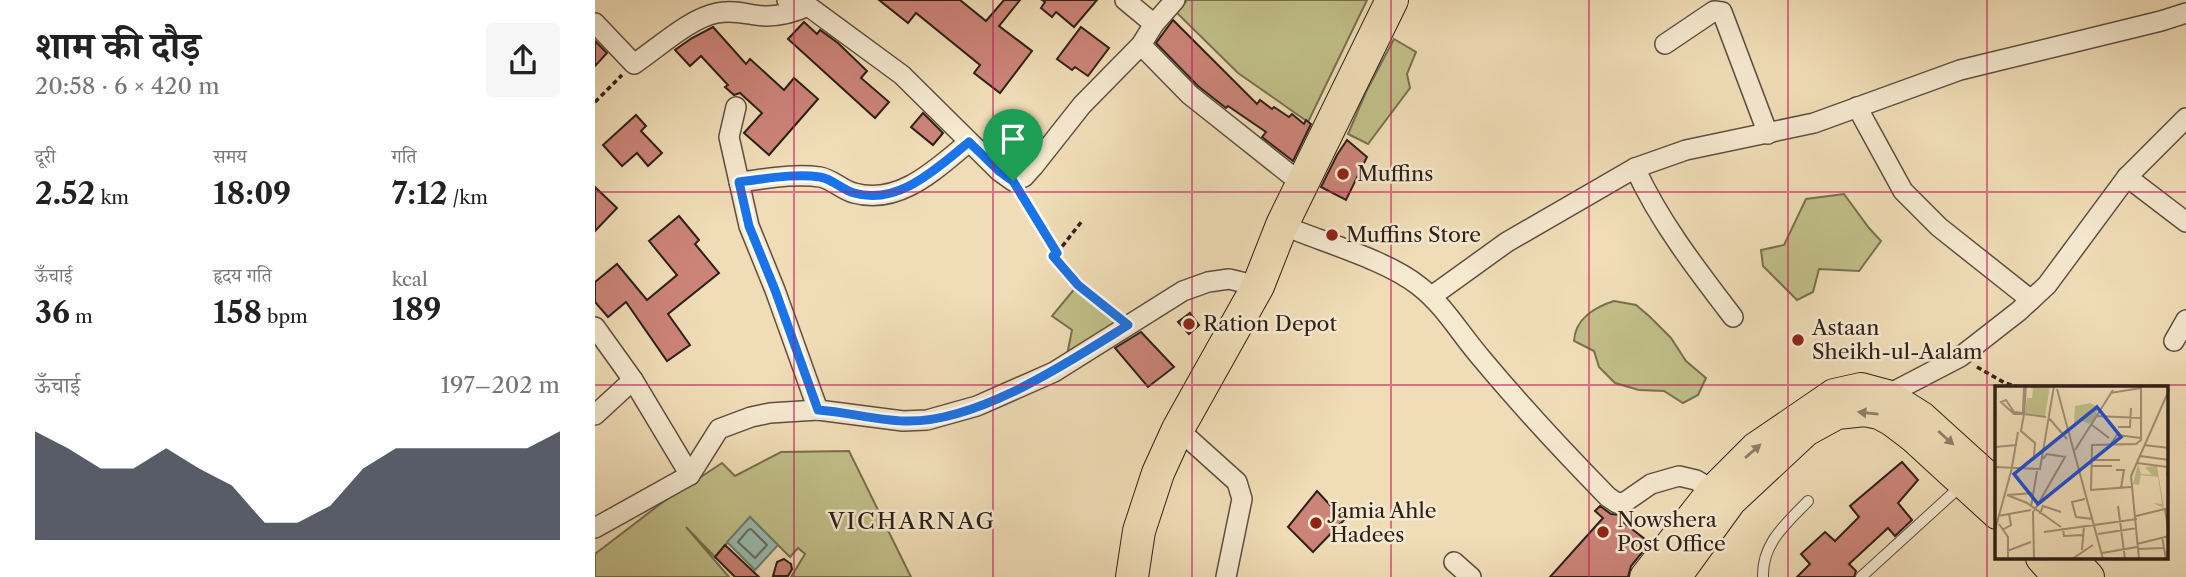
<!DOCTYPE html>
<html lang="hi">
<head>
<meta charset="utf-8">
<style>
  body { margin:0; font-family:"Libre Caslon Text","Noto Serif Devanagari",serif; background:#f6f6f6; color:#222; height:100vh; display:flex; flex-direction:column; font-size:26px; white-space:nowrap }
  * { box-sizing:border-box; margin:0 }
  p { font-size:23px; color:#767676 }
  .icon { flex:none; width:38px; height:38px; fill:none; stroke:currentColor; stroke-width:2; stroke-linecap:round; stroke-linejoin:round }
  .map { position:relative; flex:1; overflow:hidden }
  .drawer { display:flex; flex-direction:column; background:#fff; width:595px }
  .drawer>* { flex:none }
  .pin { position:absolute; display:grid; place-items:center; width:60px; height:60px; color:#fff; margin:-72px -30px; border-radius:50% 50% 50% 0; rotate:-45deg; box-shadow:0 0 7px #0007 }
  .pin .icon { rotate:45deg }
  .round { display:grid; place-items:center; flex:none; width:74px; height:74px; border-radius:7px; background:#f6f6f6 }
  .overview { display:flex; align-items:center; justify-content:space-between; height:119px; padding:0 35px }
  h1 { font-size:38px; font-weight:700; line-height:52px }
  .figures { display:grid; grid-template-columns:repeat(3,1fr); gap:10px; height:119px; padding:7px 35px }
  .figures div { display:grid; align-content:center }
  .figures b { font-size:30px; font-weight:700 }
  .figures small { font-size:19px; font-weight:400 }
  .figures p { font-size:19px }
  .chart { height:196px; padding:14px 35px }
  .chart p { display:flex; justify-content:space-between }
  .chart svg { width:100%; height:126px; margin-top:7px; fill:#111827; opacity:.7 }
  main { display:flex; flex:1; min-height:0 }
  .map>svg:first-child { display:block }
  .green { fill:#c1bf89; stroke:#787050; stroke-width:2 }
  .water { fill:#9abcaf; stroke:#6f7e73; stroke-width:2 }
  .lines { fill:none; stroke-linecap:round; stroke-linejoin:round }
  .shore { stroke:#646e64; stroke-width:2 }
  .building { fill:#cc8479; stroke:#2e2018; stroke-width:2 }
  .service-casing { stroke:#5e4f40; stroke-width:12 }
  .minor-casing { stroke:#5e4f40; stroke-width:22 }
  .primary-casing { stroke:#2e2018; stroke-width:32 }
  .trunk-casing { stroke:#2e2018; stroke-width:34 }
  .path { stroke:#2e2018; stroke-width:3.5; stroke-dasharray:5 3.5; stroke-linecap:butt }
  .service { stroke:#f5e9d0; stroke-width:10 }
  .minor { stroke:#f5e9d0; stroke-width:19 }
  .primary { stroke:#f0ddb7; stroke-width:30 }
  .trunk { stroke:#f0ddb7; stroke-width:32 }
  .oneway { fill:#8f7e68 }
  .route-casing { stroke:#fff; stroke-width:14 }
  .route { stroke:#1a73e8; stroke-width:9 }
  .grid { fill:none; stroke:#c2185b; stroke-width:2; stroke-opacity:0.55 }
  .poi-dot { fill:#8f2418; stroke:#f5e9d0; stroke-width:2.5 }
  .labels { text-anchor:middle; stroke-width:5; stroke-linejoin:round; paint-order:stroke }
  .poi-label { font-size:21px; fill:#2e2018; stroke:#f5e9d0; text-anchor:start }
  .neighbourhood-label { font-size:23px; letter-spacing:2px; fill:#2e2018; stroke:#f5e9d0 }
  .inset-road { fill:none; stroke:#a29177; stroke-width:2 }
  .view { fill:#1d4ed8; fill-opacity:0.15; stroke:#1d4ed8; stroke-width:3.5 }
  .inset-edge { fill:none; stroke:#2e2018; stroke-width:3.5 }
</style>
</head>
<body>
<main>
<section class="drawer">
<div class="overview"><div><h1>शाम की दौड़</h1><p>20:58 · 6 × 420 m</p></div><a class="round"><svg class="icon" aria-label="share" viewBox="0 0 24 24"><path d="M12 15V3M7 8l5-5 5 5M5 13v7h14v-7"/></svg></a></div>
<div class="figures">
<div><p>दूरी</p><b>2.52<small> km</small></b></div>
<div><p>समय</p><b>18:09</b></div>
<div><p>गति</p><b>7:12<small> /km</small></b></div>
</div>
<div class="figures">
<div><p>ऊँचाई</p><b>36<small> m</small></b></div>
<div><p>हृदय गति</p><b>158<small> bpm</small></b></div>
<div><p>kcal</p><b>189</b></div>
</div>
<div class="chart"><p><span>ऊँचाई</span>197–202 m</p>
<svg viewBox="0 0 160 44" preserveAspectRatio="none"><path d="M0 44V6L10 12L20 19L30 19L40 12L50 19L60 25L70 38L80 38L90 32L100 19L110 12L120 12L130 12L140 12L150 12L160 6V44z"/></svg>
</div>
</section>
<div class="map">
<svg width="1591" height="577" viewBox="0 0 1591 577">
  <rect width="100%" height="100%" fill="#f0ddb7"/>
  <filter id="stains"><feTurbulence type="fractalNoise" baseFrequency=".00286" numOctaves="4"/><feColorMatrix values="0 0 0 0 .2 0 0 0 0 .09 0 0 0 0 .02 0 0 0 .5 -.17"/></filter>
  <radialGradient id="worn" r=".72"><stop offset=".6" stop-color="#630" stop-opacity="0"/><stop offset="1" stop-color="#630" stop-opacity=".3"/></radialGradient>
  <!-- green -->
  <g class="green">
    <polygon points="592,0 772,0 713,122 643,73 582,13"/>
    <polygon points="799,39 821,52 812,74 815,88 773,144 753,134 771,92"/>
    <polygon points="1249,194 1274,228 1286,241 1264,271 1224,269 1218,292 1202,300 1168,266 1166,250 1189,245 1211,199"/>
    <polygon points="481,287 527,325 471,360 477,330 457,316"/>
    <path d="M1019,301l22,4 13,11 22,22 15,23 20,17 -8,17 -15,8 -19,-12 -25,-1 -24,-7 -16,-16 -5,-16 -20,-10c1,-22 21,-34 40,-40z"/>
    <polygon points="254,451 316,577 196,577 210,554 203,548 195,557 155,517 120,557 91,527 134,577 0,577 0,554 68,502 127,463 140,476 186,452"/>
  </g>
  <!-- water -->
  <polygon class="water" points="155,517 183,545 160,570 132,542"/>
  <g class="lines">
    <!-- shore -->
    <polygon class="shore" points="156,529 172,545 160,558 143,542 153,530"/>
  </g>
  <!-- building -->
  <g class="building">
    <polygon points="284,0 365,0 391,21 409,0 425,0 404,26 437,51 405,93 379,73 385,65 321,13 313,23"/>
    <polygon points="447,0 502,0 479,27 461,12 457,17 446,8 450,2"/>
    <polygon points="578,20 662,104 665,100 677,109 679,107 694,117 697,114 709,124 711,120 716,124 698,161 667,137 671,132 633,106 631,108 603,86 561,43"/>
    <polygon points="209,22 222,34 225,30 243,43 272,71 266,78 294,102 280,118 193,39"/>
    <polygon points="118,27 151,64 155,59 189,90 199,78 223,99 174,155 149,133 167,113 145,93 139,95 130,87 133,85 106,56 95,66 80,50 97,38"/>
    <polygon points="486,27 514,48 493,76 480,67 477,70 462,59"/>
    <polygon points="0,41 12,53 0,66"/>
    <polygon points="328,113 348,133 338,145 316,127"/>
    <polygon points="41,115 51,126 46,131 67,153 53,166 42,153 27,166 8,145"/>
    <polygon points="752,140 772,157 751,200 726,187 742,155"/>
    <polygon points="0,187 22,208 0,231"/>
    <polygon points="84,216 104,240 100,244 124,273 73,314 95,345 72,361 31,302 13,317 0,302 0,282 22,264 52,300 82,275 54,241"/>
    <polygon points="595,313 604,325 594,334 583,322"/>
    <polygon points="546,332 579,367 553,387 520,348"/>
    <polygon points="1307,462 1323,480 1303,503 1317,520 1300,536 1293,528 1254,564 1261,571 1259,577 1202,577 1215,564 1206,554 1230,532 1240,541 1264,517 1255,506"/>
    <polygon points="722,491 749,520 718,552 693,527"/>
    <polygon points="1005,506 1016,514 1026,515 1029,523 1055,543 1036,566 1033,577 955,577 1008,518 1000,511"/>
    <polygon points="130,545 164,577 140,577 120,557"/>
    <polygon points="189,559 196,564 197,569 193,576 178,576 182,562"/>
  </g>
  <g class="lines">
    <defs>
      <g id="service">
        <path d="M1168,577c-1,-34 23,-53 45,-76"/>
        <polyline points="1266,577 1367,485"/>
      </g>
      <g id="minor">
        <polyline points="192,0 213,6 307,75 404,171 418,181 429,177 438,167 487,105 546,45 559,24 580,0"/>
        <polyline points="530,0 559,24"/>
        <path d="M0,23l39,41c24,-16 56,-46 83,-51 13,-3 26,0 38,2 20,3 36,-1 53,-9"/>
        <polyline points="1070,44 1119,11 1127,12 1173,134"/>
        <polyline points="546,45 595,95 707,184"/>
        <polyline points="141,107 134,137 154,226 180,290 223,410"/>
        <polyline points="1262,107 1308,191 1344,227 1436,300"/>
        <path d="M1040,168c24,53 62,102 98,149"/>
        <polyline points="1532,177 1591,222"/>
        <path d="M144,182c26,-3 55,-9 81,-5 12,2 22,13 34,16 46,13 84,-26 115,-51"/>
        <path d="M687,225c40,17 105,35 137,61 25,19 42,49 63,73 40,48 82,93 126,138l9,6 8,-1 26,-18 28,-8 17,4 17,10"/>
        <polyline points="837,296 912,242 1040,168 1091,150 1219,123 1365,70 1566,21 1591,13"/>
        <polyline points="0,327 38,380 95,475"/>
        <polyline points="1579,341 1591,320"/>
        <polyline points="1292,395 1365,357 1424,311 1452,285 1532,177 1591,118"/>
        <polyline points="0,415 38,380"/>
        <polyline points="583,429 642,482 647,499 631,577"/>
        <polyline points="0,528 95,475 124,429 156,417 175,413 223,410 308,421 332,420 382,406 459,372 588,291 613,282 634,279 663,286"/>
        <polyline points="859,562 876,577"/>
      </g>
      <g id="primary">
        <polyline points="1446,558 1463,577"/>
        <polyline points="1477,558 1494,577"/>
        <polyline points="1050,577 1118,490 1160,448 1239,394 1266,388 1292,395 1327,417 1402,485"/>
        <polyline points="1081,577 1136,501 1211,431 1242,414 1270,411 1284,414 1297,421 1318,437 1402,514"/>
      </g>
      <polyline id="trunk" points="537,577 544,531 563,473 583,429 663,286 687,225 797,0"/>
    </defs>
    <!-- service casing -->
    <use href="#service" class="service-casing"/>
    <!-- minor casing -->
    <use href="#minor" class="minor-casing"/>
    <!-- primary casing -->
    <use href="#primary" class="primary-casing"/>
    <!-- trunk casing -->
    <use href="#trunk" class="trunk-casing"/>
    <!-- path -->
    <g class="path">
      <polyline points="0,102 27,75"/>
      <polyline points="426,195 462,253 458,256 483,285 521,314"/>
      <polyline points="462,253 487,221"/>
      <polyline points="1382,367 1410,383 1427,388"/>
    </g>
    <!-- service -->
    <use href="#service" class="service"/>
    <!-- minor -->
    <use href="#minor" class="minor"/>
    <!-- primary -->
    <use href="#primary" class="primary"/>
    <!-- trunk -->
    <use href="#trunk" class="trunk"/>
  </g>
  <!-- one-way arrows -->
  <defs><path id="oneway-solid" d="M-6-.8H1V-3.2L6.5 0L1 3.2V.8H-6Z" transform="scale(1.75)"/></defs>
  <g class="oneway">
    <use href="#oneway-solid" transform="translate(1273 413) rotate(-174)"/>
    <use href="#oneway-solid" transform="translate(1351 438) rotate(42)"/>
    <use href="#oneway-solid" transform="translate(1158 451) rotate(-41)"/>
  </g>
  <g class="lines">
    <defs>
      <path id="route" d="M374,142l30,29 14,10 44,72 -4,3 25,29 50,40c-59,37 -152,99 -224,96 -29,-1 -57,-9 -86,-11l-43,-120 -26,-64 -10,-44c26,-3 55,-9 81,-5 13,2 22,13 34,16 45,13 84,-26 115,-51z"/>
    </defs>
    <!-- route casing -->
    <use href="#route" class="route-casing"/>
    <!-- route -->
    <use href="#route" class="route"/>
  </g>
  <!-- grid -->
  <path class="grid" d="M199,0v577M398,0v577M597,0v577M796,0v577M994,0v577M1193,0v577M1392,0v577M0,192h1591M0,385h1591"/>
  <!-- markers -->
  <g class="poi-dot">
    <circle cx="748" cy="174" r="7"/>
    <circle cx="737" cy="235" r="7"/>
    <circle cx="594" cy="324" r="7"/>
    <circle cx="1203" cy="340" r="7"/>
    <circle cx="721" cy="523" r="7"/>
    <circle cx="1008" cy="532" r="7"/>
  </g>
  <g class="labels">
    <!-- poi labels -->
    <g class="poi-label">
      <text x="762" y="181">Muffins</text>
      <text x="751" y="242">Muffins Store</text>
      <text x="608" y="331">Ration Depot</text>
      <text x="1217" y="335">Astaan<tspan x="1217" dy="24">Sheikh-ul-Aalam</tspan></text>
      <text x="735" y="518">Jamia Ahle<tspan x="735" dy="24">Hadees</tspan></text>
      <text x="1022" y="527">Nowshera<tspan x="1022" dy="24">Post Office</tspan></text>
    </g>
    <!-- neighbourhood labels -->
    <g class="neighbourhood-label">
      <text x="317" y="529">VICHARNAG</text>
    </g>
  </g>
  <!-- overview -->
  <g transform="translate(1400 386)">
    <rect width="173" height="173" fill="#f0ddb7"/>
    <path d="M33,0h22l-5,30 -20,-3 2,-15h5l1,-9zM95,17l8,4 -3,11 -6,6 -10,-5 -5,4 1,-17zM143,78l3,10 11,1 -7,-8 12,-1 7,42 -11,-5 9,1 -4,-27 -17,-2 -2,10 -6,-1z" fill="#c1bf89"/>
    <path class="inset-road" d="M29,0l-1,27 -9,-1 -8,-12 -5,2 13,12h10l2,-28M62,3l46,170M115,7l31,-5M101,30l46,2M53,31l19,22M97,39l17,13M123,41h12l1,-19M115,59l7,-10 24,3M149,59l25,3M0,61l22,-2M80,64l38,-60M39,70l1,-13 -14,-12 3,-17 22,3M145,70l29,4M48,73l4,-5 19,3M96,74h29M142,77l31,4 -1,8M96,80h21M0,81l45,2 14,-83M17,81l6,-35M121,84h8l-3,18M95,104l41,-3M96,104l1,-45 44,-1 5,-4v-54M12,109l20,8 34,24M12,109l27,-2M90,113l-13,3 4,15 17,2M123,120l7,53M36,121l6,-36M170,123l4,25M38,125l1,48M39,125l31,-54M45,128l3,-8 18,6M3,130l33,-6M141,130l33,-8M4,138l9,13v22M68,142l1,8 20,-1M0,144l17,-62M7,144l9,-5 -2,-11M49,146l93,-13M103,148l39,-6M167,151l4,22M142,158l32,-8M143,163l25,-1M87,164l2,-24M12,165l24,-9M107,167l35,-6M77,173l21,-14M144,173l-8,-83 38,-86"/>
    <path class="view" d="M102,21l24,30 -83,67 -24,-30z"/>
    <rect width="173" height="173" class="inset-edge"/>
  </g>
  <rect width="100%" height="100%" filter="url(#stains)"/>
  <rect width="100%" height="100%" fill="url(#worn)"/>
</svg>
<div class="pin" style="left:418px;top:181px;background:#1e9e55"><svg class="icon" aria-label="arrive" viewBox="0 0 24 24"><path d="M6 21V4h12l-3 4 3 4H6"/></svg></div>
</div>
</main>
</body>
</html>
